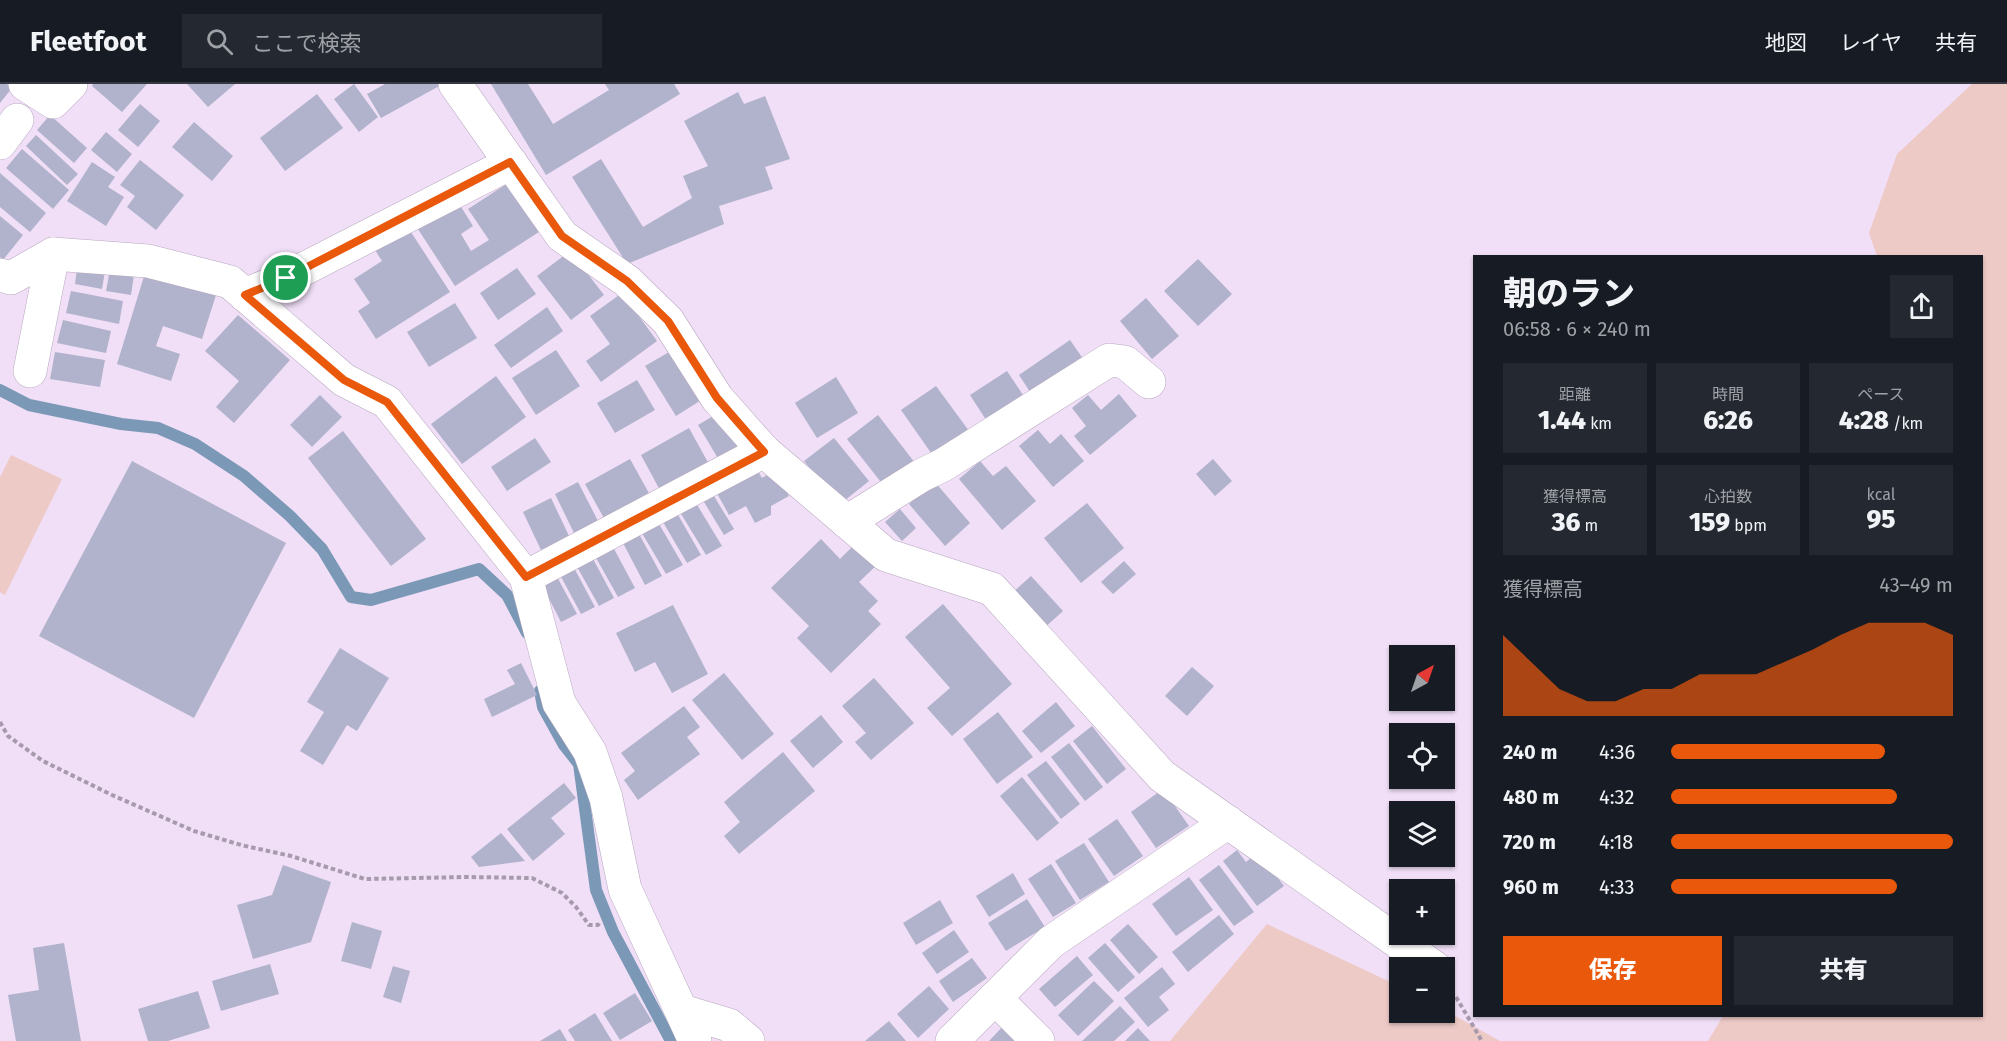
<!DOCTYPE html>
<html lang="ja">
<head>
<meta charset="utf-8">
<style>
  body { margin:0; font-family:"Fira Sans","Noto Sans JP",sans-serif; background:#242831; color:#f1f3f6; height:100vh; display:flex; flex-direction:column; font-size:22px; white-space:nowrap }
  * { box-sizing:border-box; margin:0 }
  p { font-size:20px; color:#9ea1a6 }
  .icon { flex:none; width:33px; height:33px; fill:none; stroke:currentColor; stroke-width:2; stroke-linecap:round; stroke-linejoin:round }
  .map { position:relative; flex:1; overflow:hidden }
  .panel { position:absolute; left:1473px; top:171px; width:510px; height:762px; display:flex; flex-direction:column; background:#171b24; border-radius:0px; box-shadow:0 2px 4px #0004 }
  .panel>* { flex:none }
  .needle { width:39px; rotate:40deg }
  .fabs { position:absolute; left:1389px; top:561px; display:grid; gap:12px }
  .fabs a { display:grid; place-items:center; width:66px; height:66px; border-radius:0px; background:#171b24; box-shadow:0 2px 4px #0004; font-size:30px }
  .pin { position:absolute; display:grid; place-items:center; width:51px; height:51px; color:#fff; margin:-26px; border:3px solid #fff; border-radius:50%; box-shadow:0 2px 6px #0007 }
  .round { display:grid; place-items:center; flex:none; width:63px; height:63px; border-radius:0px; background:#242831 }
  .summary { display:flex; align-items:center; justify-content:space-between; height:102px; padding:0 30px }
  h1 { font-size:33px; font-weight:800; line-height:45px }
  .metrics { display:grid; grid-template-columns:repeat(3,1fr); gap:9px; height:102px; padding:6px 30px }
  .metrics div { display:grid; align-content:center; border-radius:0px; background:#242831; text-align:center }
  .metrics b { font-size:26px; font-weight:800 }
  .metrics small { font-size:16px; font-weight:400 }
  .metrics p { font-size:16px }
  .chart { height:168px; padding:12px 30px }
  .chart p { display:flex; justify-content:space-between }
  .chart svg { width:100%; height:108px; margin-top:6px; fill:#ea580c; opacity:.7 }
  .action { display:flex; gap:12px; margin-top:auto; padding:12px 30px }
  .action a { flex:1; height:69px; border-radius:0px; background:#ea580c; color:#fff; font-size:24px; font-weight:800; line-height:69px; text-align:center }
  .action a+a { background:#242831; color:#f1f3f6 }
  ul { padding:0 30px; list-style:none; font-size:20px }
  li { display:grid; grid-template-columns:96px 72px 1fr; align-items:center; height:45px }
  li i { height:15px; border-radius:8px; background:#ea580c }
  header { display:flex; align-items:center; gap:36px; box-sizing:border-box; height:84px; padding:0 30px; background:#171b24; border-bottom:2px solid #363941 }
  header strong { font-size:28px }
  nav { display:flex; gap:33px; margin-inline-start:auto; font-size:21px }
  .search { width:420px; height:54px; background:#242831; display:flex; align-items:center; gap:15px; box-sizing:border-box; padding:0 21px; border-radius:0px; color:#9ea1a6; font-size:22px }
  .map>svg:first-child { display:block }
  .green { fill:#eecac7 }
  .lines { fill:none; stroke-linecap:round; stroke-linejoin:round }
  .stream { stroke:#7b98b6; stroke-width:12 }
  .building { fill:#b1b2cc }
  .minor-casing { stroke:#b8a8bf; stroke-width:34 }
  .path { stroke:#a79aac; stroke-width:4; stroke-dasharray:4.5 3; stroke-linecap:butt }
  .minor { stroke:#fff; stroke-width:33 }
  .route-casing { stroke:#fff; stroke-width:12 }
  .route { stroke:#ea580c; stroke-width:8 }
</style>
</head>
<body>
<header>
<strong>Fleetfoot</strong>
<div class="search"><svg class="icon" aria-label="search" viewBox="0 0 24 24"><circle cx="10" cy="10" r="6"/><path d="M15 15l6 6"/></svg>ここで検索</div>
<nav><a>地図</a><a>レイヤ</a><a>共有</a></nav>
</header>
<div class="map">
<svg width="2007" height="957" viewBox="0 0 2007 957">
  <rect width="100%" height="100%" fill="#f0dff7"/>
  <!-- green -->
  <g class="green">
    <polygon points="1972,0 2007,0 2007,957 1708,957 1723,932 1982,932 1982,172 1877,172 1869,149 1897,70"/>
    <polygon points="11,371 62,395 5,511 0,508 0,393"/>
    <polygon points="1267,840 1399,902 1400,928 1444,928 1445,926 1500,957 1170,957"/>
  </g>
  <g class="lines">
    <!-- stream -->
    <g class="stream">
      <polyline points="0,306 29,321 121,340 158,344 195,360 244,392 290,432 322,465 351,513 371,516 479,485 507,511 527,549"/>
      <polyline points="540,607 543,623 564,661 579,680 596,806 613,848 671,957"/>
    </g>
  </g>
  <!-- building -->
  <g class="building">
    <polygon points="0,0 7,0 12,4 0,19"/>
    <polygon points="93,0 147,0 122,28 92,2"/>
    <polygon points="187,0 235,0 208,23"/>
    <polygon points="354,0 378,33 359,48 334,15"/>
    <polygon points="385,0 443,0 381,34 367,10"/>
    <polygon points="491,0 528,0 553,40 609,6 605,0 674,0 680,10 546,91"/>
    <polygon points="738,8 744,20 765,12 790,75 765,83 773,105 719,122 724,140 627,180 572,93 601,75 643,143 692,114 683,92 708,82 684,37"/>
    <polygon points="317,10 343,44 285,87 260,54"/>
    <polygon points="140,20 160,37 138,63 118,46"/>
    <polygon points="50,31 87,64 74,79 37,46"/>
    <polygon points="194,38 233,72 212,97 172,63"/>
    <polygon points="106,48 132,70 117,88 91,66"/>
    <polygon points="36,51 78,90 67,101 26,62"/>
    <polygon points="22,65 69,106 53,125 6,84"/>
    <polygon points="140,76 184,111 156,146 127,123 135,112 120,101"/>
    <polygon points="92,78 115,93 108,103 124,113 106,142 67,117"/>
    <polygon points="0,89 46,129 30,148 0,123"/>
    <polygon points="511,97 542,146 455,202 414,139 455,113 473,142 461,150 471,167 489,156 468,125"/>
    <polygon points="0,132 23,151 3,176 0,173"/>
    <polygon points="407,142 450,208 376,255 358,227 370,219 354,195 382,177 373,163"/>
    <polygon points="570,167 604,211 571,236 537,192"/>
    <polygon points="1198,175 1232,210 1198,242 1164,207"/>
    <polygon points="78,176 106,181 102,205 75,200"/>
    <polygon points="111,180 135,184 131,211 106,207"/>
    <polygon points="517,184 536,210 498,236 480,209"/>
    <polygon points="145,189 216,211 202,255 163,242 156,262 180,270 171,297 117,280"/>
    <polygon points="71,207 123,217 119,240 66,229"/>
    <polygon points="622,209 657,257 601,298 586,277 610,260 590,232"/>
    <polygon points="1146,214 1179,252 1152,275 1120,237"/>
    <polygon points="455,219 477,254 429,283 407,248"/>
    <polygon points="547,223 563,247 511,284 494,261"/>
    <polygon points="238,231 290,276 234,339 216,323 239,297 205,267"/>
    <polygon points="63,236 111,247 106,269 57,259"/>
    <polygon points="1070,256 1086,279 1034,314 1019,291"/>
    <polygon points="676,264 706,313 676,332 645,282"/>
    <polygon points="556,266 580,302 536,331 512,294"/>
    <polygon points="55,268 105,276 100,303 50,295"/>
    <polygon points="1007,287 1027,317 990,342 970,311"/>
    <polygon points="496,292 526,333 462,380 431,340"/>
    <polygon points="836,293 858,329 817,354 795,319"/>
    <polygon points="637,296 655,326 615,349 597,319"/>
    <polygon points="936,302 972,351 936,376 901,326"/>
    <polygon points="1119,310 1137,332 1090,371 1074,352 1086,342 1072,324 1088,311 1101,326"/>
    <polygon points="320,311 342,333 312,363 290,341"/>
    <polygon points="720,328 741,362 719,376 698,341"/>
    <polygon points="878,331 915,379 884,402 847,355"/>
    <polygon points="689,344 710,382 661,408 641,371"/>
    <polygon points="1038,346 1050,360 1061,350 1084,377 1053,403 1019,362"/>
    <polygon points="343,347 426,455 391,482 308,374"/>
    <polygon points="535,354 551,378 507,407 491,383"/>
    <polygon points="834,354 869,397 839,421 804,377"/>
    <polygon points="630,375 650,411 605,436 585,400"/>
    <polygon points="1213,375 1232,397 1215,412 1196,390"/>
    <polygon points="132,377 286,459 194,634 39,552"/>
    <polygon points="980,377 993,392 1006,382 1036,417 1002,446 959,395"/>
    <polygon points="755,382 762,394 775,386 789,412 771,422 771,431 755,439 746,422 729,431 714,404"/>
    <polygon points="934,397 970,439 945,462 909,420"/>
    <polygon points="578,398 598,437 574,449 555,410"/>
    <polygon points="714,412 734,445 724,451 704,418"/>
    <polygon points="551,414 569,452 541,466 523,428"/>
    <polygon points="696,419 722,462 706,471 680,428"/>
    <polygon points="1087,419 1124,464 1081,499 1044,454"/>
    <polygon points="900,425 916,444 902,457 885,438"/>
    <polygon points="677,429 701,471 687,479 663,438"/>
    <polygon points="659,440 683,481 666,490 642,449"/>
    <polygon points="639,450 662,492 645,501 623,459"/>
    <polygon points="821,455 840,475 858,457 880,478 859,498 878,517 868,527 881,540 831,589 797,554 809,542 771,504"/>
    <polygon points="613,463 635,504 618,513 595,472"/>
    <polygon points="592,473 614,514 599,522 576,481"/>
    <polygon points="1124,477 1136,490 1113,510 1101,498"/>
    <polygon points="573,482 595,523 581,530 559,489"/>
    <polygon points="555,489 577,530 561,538 540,497"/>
    <polygon points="1031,492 1063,527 1042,546 1010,511"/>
    <polygon points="943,520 1012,600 952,652 927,624 950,604 905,553"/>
    <polygon points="673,521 708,590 672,609 655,578 635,588 616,549"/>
    <polygon points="340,564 389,594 357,647 347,641 323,681 300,667 324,628 307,618"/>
    <polygon points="521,579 537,611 492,633 484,615 515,600 507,586"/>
    <polygon points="1192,583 1214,602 1187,632 1165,612"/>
    <polygon points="724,589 774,650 742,676 692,616"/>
    <polygon points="874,594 914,639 871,676 855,658 866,649 842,622"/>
    <polygon points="1056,618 1075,642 1041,669 1022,647"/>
    <polygon points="684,622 700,643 687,653 700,670 638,716 624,696 635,687 621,669"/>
    <polygon points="998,628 1033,673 997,700 963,655"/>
    <polygon points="821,631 843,658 813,684 790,657"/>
    <polygon points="1092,642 1126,685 1107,700 1073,657"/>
    <polygon points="1069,659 1103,703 1085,717 1051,673"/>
    <polygon points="783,668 815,707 739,770 724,752 740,738 724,718"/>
    <polygon points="1046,677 1080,720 1061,735 1027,691"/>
    <polygon points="1022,693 1059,739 1037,757 1000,712"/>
    <polygon points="564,699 576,714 551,734 565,750 533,777 507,745"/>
    <polygon points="1163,705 1189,742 1156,764 1131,728"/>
    <polygon points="1117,735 1143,772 1114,792 1088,755"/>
    <polygon points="501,749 525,777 479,783 471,773"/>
    <polygon points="1084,759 1109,798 1080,816 1055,777"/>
    <polygon points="1237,766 1246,778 1258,768 1284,802 1257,822 1223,777"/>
    <polygon points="1051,780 1076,819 1053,833 1028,795"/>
    <polygon points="283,781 331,798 311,858 253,875 237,821 272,811"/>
    <polygon points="1219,781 1254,828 1234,842 1199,796"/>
    <polygon points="1013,789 1025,810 989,833 976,812"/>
    <polygon points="1189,793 1213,826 1176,852 1152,820"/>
    <polygon points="1027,815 1045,843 1006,867 988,839"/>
    <polygon points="940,816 953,839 916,861 903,839"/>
    <polygon points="1219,831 1234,850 1188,888 1172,868"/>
    <polygon points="352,838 382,847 371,885 341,877"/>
    <polygon points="1128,840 1158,873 1139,890 1110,856"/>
    <polygon points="954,846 969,868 937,890 922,869"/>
    <polygon points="64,859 81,957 16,957 8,911 39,906 33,864"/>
    <polygon points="1105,859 1135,893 1118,908 1088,874"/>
    <polygon points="1077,872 1093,891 1055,923 1039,905"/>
    <polygon points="972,874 987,894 953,918 939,897"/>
    <polygon points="270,880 279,910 221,927 212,897"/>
    <polygon points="393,882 410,887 401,919 383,913"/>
    <polygon points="1162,883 1175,900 1159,913 1169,926 1148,943 1124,914"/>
    <polygon points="1094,897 1114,917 1078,952 1058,931"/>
    <polygon points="929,902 949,925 918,954 897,930"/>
    <polygon points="198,907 210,944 168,957 148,957 138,925"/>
    <polygon points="635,909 652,937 620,956 603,929"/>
    <polygon points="1120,922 1135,938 1114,957 1082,957"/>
    <polygon points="595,929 612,957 575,957 568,946"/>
    <polygon points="889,937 906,957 865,957"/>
    <polygon points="1006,939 1025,957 989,957"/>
    <polygon points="1138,944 1150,957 1125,957"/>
    <polygon points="560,945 567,957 540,957"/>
  </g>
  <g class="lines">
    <defs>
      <g id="minor">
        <polyline points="25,0 53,18 71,0"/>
        <polyline points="455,0 562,152 627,197 668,237 717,314 764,367 886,471 992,505 1162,692 1435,884"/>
        <polyline points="0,59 17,36"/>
        <polyline points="0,191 11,194 53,170 148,177 230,198 344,296 387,318 526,493 559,619 590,668 606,714 625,805 695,957"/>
        <polyline points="245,211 286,194 511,79"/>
        <polyline points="30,287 53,170"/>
        <polyline points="847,438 922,391 943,381 1109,276 1125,278 1149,298"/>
        <polyline points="526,493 764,367"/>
        <polyline points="995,914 1038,957"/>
        <polyline points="682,927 729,941 748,957"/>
        <polyline points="952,957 1051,858 1228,738"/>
      </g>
    </defs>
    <!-- minor casing -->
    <use href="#minor" class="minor-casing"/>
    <!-- path -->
    <g class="path">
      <polyline points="0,638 8,652 43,677 112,711 194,747 241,761 291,772 365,795 467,793 532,794 562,809 576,823 589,841 598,841 600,838"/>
      <polyline points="1456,913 1482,957"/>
    </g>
    <!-- minor -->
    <use href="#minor" class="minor"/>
  </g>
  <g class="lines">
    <defs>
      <polygon id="route" points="510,78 562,152 627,197 668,237 717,314 764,368 526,493 387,318 344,296 245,211 286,194"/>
    </defs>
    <!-- route casing -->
    <use href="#route" class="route-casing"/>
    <!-- route -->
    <use href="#route" class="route"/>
  </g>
</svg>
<div class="fabs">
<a><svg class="needle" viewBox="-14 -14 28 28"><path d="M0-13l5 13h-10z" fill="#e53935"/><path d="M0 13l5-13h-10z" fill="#9ea1a6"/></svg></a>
<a><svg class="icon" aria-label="locate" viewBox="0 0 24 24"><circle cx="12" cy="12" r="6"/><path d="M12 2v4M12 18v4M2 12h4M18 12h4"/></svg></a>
<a><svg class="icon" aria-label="layers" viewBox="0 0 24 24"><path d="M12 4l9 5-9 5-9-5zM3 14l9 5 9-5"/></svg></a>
<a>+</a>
<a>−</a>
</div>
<div class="pin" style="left:286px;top:194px;background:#1e9e55"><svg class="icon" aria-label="arrive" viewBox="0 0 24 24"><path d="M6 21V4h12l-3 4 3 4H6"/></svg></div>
<section class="panel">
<div class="summary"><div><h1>朝のラン</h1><p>06:58 · 6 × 240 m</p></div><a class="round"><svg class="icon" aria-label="share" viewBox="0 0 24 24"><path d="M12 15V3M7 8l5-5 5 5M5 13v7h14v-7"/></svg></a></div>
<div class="metrics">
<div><p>距離</p><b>1.44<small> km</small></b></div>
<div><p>時間</p><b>6:26</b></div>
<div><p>ペース</p><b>4:28<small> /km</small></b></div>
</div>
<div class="metrics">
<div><p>獲得標高</p><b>36<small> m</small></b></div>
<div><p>心拍数</p><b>159<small> bpm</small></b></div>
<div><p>kcal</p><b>95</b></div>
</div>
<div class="chart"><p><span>獲得標高</span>43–49 m</p>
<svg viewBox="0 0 160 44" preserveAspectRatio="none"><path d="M0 44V11L10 22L20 33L30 38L40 38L50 33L60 33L70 27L80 27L90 27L100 22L110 17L120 11L130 6L140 6L150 6L160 11V44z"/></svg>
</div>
<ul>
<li><b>240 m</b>4:36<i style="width:76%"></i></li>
<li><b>480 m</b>4:32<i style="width:80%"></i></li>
<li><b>720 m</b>4:18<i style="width:100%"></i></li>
<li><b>960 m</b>4:33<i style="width:80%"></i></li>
</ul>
<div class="action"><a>保存</a><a>共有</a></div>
</section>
</div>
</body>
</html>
